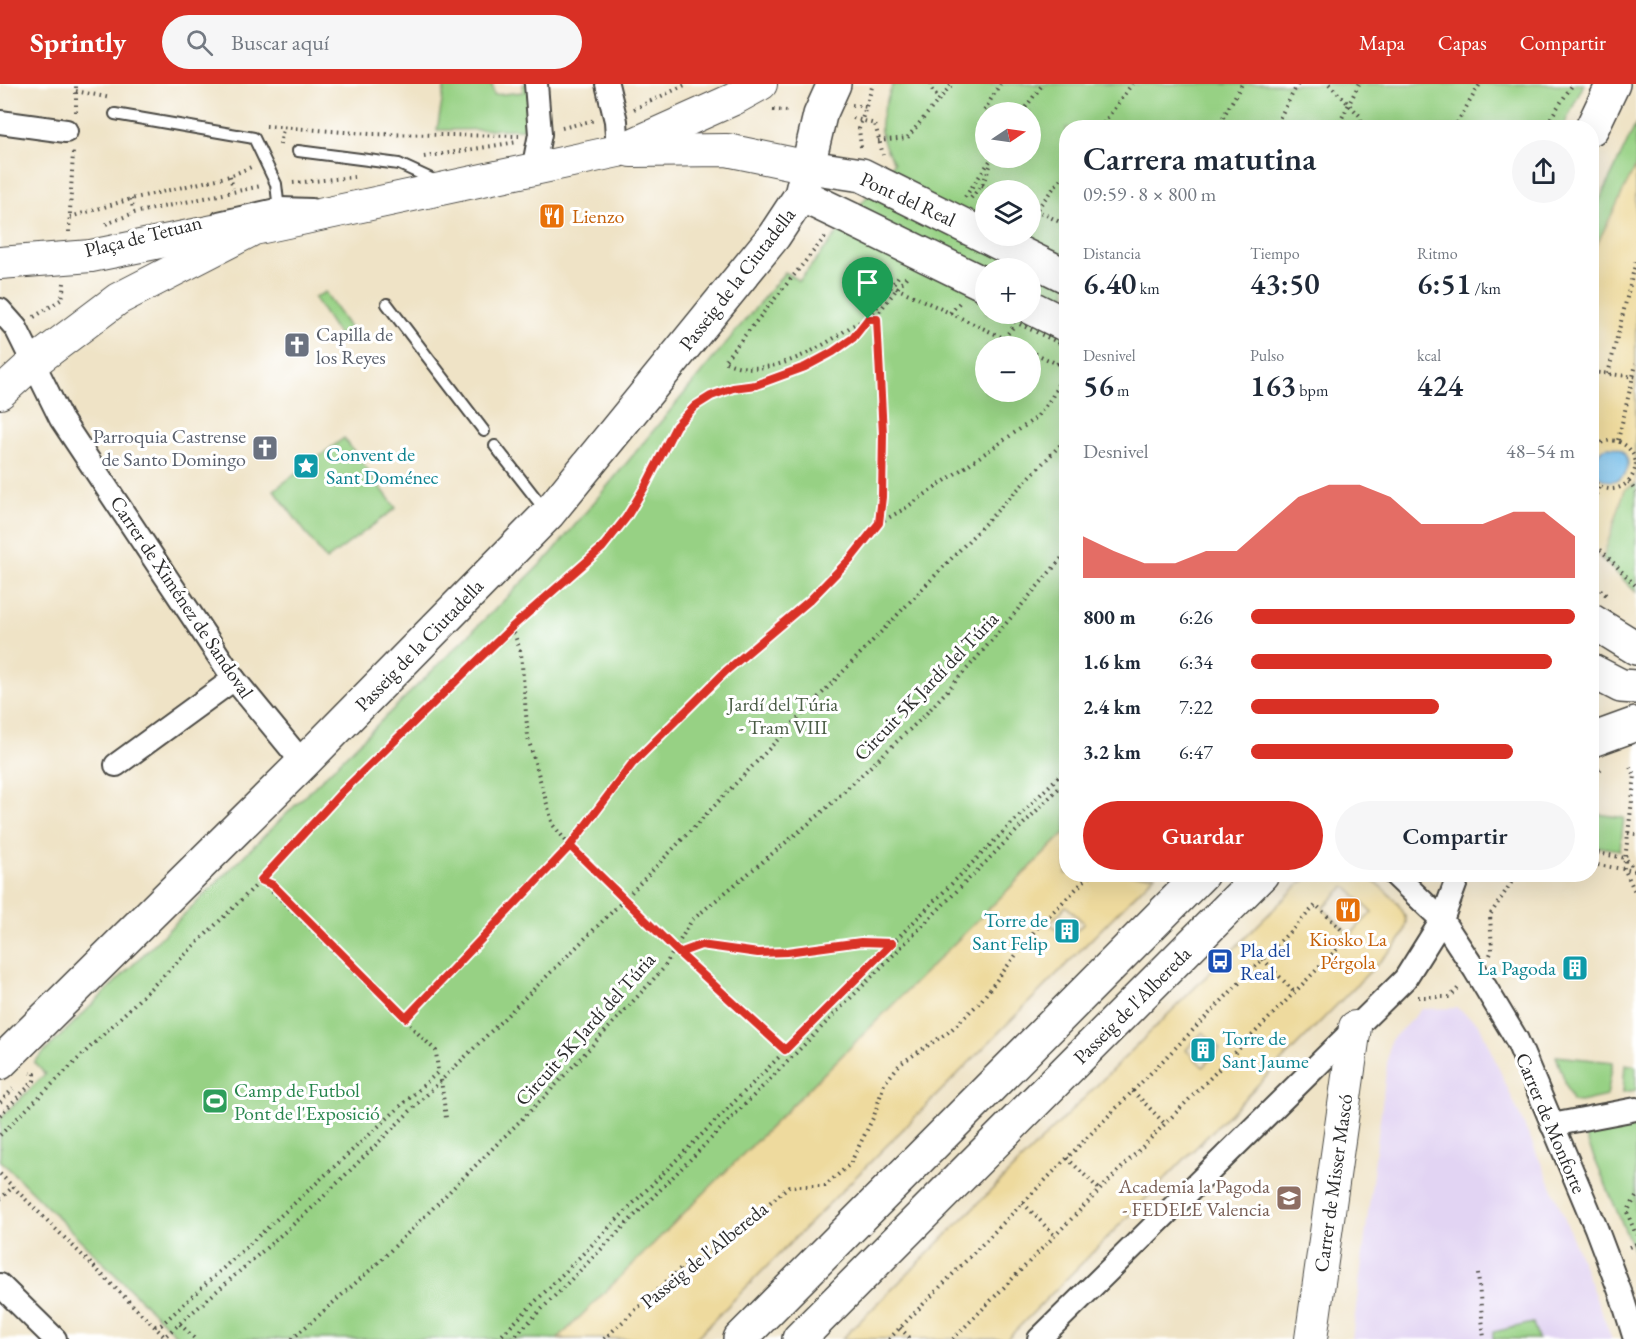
<!DOCTYPE html>
<html lang="es">
<head>
<meta charset="utf-8">
<style>
  body { margin:0; font-family:"EB Garamond",serif; background:#f6f6f7; color:#1f2937; height:100vh; display:flex; flex-direction:column; font-size:22px; white-space:nowrap }
  * { box-sizing:border-box; margin:0 }
  p { font-size:20px; color:#747a83 }
  .icon { flex:none; width:33px; height:33px; fill:none; stroke:currentColor; stroke-width:2; stroke-linecap:round; stroke-linejoin:round }
  .map { position:relative; flex:1; overflow:hidden }
  .details { position:absolute; left:1059px; top:36px; width:540px; height:762px; display:flex; flex-direction:column; background:#fff; border-radius:24px; box-shadow:0 6px 24px #0002 }
  .details>* { flex:none }
  .needle { width:39px; rotate:77deg }
  .buttons { position:absolute; left:975px; top:18px; display:grid; gap:12px }
  .buttons a { display:grid; place-items:center; width:66px; height:66px; border-radius:50%; background:#fff; box-shadow:0 6px 24px #0002; font-size:30px }
  .pin { position:absolute; display:grid; place-items:center; width:51px; height:51px; color:#fff; margin:-62px -26px; border-radius:50% 50% 50% 0; rotate:-45deg; box-shadow:0 0 6px #0007 }
  .pin .icon { rotate:45deg }
  .round { display:grid; place-items:center; flex:none; width:63px; height:63px; border-radius:32px; background:#f6f6f7 }
  .head { display:flex; align-items:center; justify-content:space-between; height:102px; padding:0 24px }
  h1 { font-size:33px; font-weight:600; line-height:45px }
  .figures { display:grid; grid-template-columns:repeat(3,1fr); gap:9px; height:102px; padding:6px 24px }
  .figures div { display:grid; align-content:center }
  .figures b { font-size:30px; font-weight:600 }
  .figures small { font-size:16px; font-weight:400 }
  .figures p { font-size:16px }
  .chart { height:168px; padding:12px 24px }
  .chart p { display:flex; justify-content:space-between }
  .chart svg { width:100%; height:108px; margin-top:6px; fill:#d93025; opacity:.7 }
  .button { display:flex; gap:12px; margin-top:auto; padding:12px 24px }
  .button a { flex:1; height:69px; border-radius:36px; background:#d93025; color:#fff; font-size:24px; font-weight:600; line-height:69px; text-align:center }
  .button a+a { background:#f6f6f7; color:#1f2937 }
  ul { padding:0 24px; list-style:none; font-size:20px }
  li { display:grid; grid-template-columns:96px 72px 1fr; align-items:center; height:45px }
  li i { height:15px; border-radius:8px; background:#d93025 }
  header { display:flex; align-items:center; gap:36px; box-sizing:border-box; height:84px; padding:0 30px; background:#d93025; color:#fff }
  header strong { font-size:28px }
  nav { display:flex; gap:33px; margin-inline-start:auto; font-size:21px }
  .search { width:420px; height:54px; background:#f6f6f7; display:flex; align-items:center; gap:15px; box-sizing:border-box; padding:0 21px; border-radius:33px; color:#747a83; font-size:22px }
  .map>svg:first-child { display:block }
  .built { fill:#e2d4f3 }
  .green { fill:#97d184; stroke:#617e58; stroke-width:1.5; fill-rule:evenodd }
  .sand { fill:#eeda9e; stroke:#8c8264; stroke-width:1.5; fill-rule:evenodd }
  .water { fill:#6db9e7; stroke:#4c7289; stroke-width:1.5 }
  .lines { fill:none; stroke-linecap:round; stroke-linejoin:round }
  .lane-casing { stroke:#484742; stroke-width:14 }
  .street-casing { stroke:#484742; stroke-width:26 }
  .secondary-casing { stroke:#484742; stroke-width:34 }
  .primary-casing { stroke:#484742; stroke-width:36 }
  .path { stroke:#484742; stroke-width:4; stroke-dasharray:1.5 4.5; stroke-linecap:butt }
  .lane { stroke:#fff; stroke-width:10 }
  .street { stroke:#fff; stroke-width:22 }
  .secondary { stroke:#fff; stroke-width:32 }
  .primary { stroke:#fff; stroke-width:33 }
  .primary-bridge-casing { stroke:#484742; stroke-width:36; stroke-linecap:butt }
  .path-bridge { stroke:#484742; stroke-width:4; stroke-dasharray:1.5 4.5; stroke-linecap:butt }
  .primary-bridge { stroke:#fff; stroke-width:33 }
  .route-casing { stroke:#fff; stroke-width:12 }
  .route { stroke:#d93025; stroke-width:8 }
  .labels { text-anchor:middle; stroke-width:6; stroke-linejoin:round; paint-order:stroke }
  .street-label { font-size:20px; fill:#2b2b2b; stroke:#fff }
  .food-label { font-size:20px; fill:#c56008; stroke:#fff; text-anchor:start }
  .worship-label { font-size:20px; fill:#5b616d; stroke:#fff; text-anchor:start }
  .culture-label { font-size:20px; fill:#0d838f; stroke:#fff; text-anchor:start }
  .park-label { font-size:20px; fill:#4b5d46; stroke:#fff }
  .transit-label { font-size:20px; fill:#164399; stroke:#fff; text-anchor:start }
  .leisure-label { font-size:20px; fill:#27864d; stroke:#fff; text-anchor:start }
  .education-label { font-size:20px; fill:#785e54; stroke:#fff; text-anchor:end }
</style>
</head>
<body>
<header>
<strong>Sprintly</strong>
<div class="search"><svg class="icon" aria-label="search" viewBox="0 0 24 24"><circle cx="10" cy="10" r="6"/><path d="M15 15l6 6"/></svg>Buscar aquí</div>
<nav><a>Mapa</a><a>Capas</a><a>Compartir</a></nav>
</header>
<div class="map">
<svg width="1636" height="1255" viewBox="0 0 1636 1255">
  <rect width="100%" height="100%" fill="#fff"/>
  <filter id="ink" filterUnits="userSpaceOnUse"><feTurbulence type="fractalNoise" baseFrequency=".0167" numOctaves="2"/><feDisplacementMap in="SourceGraphic" scale="12" xChannelSelector="R" yChannelSelector="G"/><feConvolveMatrix kernelMatrix="1 2 1 2 8 2 1 2 1" color-interpolation-filters="sRGB"/></filter>
  <filter id="wash" filterUnits="userSpaceOnUse"><feTurbulence type="fractalNoise" baseFrequency=".008" numOctaves="4" result="noise"/><feDisplacementMap in="SourceGraphic" scale="24" xChannelSelector="R" yChannelSelector="G"/><feGaussianBlur stdDeviation="1.35" result="paint"/><feColorMatrix in="noise" values="0 0 0 0 0 0 0 0 0 0 0 0 0 0 0 0 0 1.4 0 .05"/><feComposite in="paint" operator="in"/></filter>
  <g filter="url(#wash)">
    <rect width="100%" height="100%" fill="#efe3c6"/>
    <!-- built -->
    <polygon class="built" points="1457,924 1479,940 1557,1115 1612,1255 1352,1255 1390,957 1422,925"/>
    <!-- green -->
    <g class="green">
      <polygon points="445,0 492,0 494,11 523,8 523,0 531,0 535,45 437,46"/>
      <path d="M893,0h691l-21,43 -497,1v704l-508,507h-378l-180,-179v-41l45,-45 -11,-12 517,-508 234,-282 14,9 95,-118c-21,-34 -14,-44 -1,-79zM986,28h44v46h-44zM986,106h44v46h-44zM986,184h44v46h-44zM986,262h44v46h-44z"/>
      <polygon points="1636,40 1636,508 1592,465 1592,132"/>
      <polygon points="325,208 350,245 339,252 314,214"/>
      <polygon points="344,354 396,424 326,476 274,406"/>
      <polygon points="1592,729 1624,734 1620,766 1592,762"/>
      <polygon points="1556,972 1613,978 1607,1012 1580,1018 1572,1017"/>
      <polygon points="1625,980 1636,982 1636,1006 1623,1008"/>
      <polygon points="1636,1042 1636,1172 1585,1052"/>
      <polygon points="1533,1239 1538,1255 1493,1255 1493,1248"/>
    </g>
    <!-- sand -->
    <g class="sand">
      <path d="M1636,82v266c-3,16 0,34 0,51l-11,6 -23,71 -10,-11v-295z"/>
      <path d="M1066,748v42l89,1 -460,464h-137zM1066,822l18,17 -17,17 -17,-17z"/>
      <path d="M1314,791c17,0 35,-3 52,3 14,5 40,29 40,45 0,8 -4,15 -9,21l-390,395h-165l456,-454zM1345,802l27,26 -22,23 -27,-27zM1203,948l17,17 -17,18 -17,-17z"/>
    </g>
    <!-- water -->
    <circle class="water" cx="1611" cy="380" r="17"/>
  </g>
  <g filter="url(#ink)">
    <g class="lines">
      <defs>
        <g id="lane">
          <polyline points="115,30 254,54 276,100 279,126"/>
          <polyline points="298,67 399,80 438,98"/>
          <polyline points="218,133 280,119 312,120"/>
          <polyline points="387,220 484,347"/>
          <polyline points="495,362 545,426"/>
        </g>
        <g id="street">
          <polyline points="607,0 616,37 618,67"/>
          <polyline points="0,38 66,47"/>
          <polyline points="533,86 540,50 536,0"/>
          <polyline points="0,226 16,244 61,335 234,595 303,679"/>
          <polyline points="116,681 234,595"/>
          <polyline points="1394,790 1442,836 1475,886 1517,956 1596,1144 1622,1213 1635,1255"/>
          <polyline points="1552,1041 1636,1025"/>
          <polyline points="0,1201 55,1255"/>
          <polyline points="1039,1255 1405,895 1442,836 1459,790"/>
        </g>
        <g id="secondary">
          <polyline points="631,67 727,66 809,83"/>
          <polyline points="0,179 91,172 214,147 236,146"/>
          <polyline points="0,309 33,279 118,215 254,145 618,67 734,15 761,0"/>
          <polyline points="1311,1255 1355,943"/>
        </g>
        <g id="primary">
          <polyline points="1592,44 1613,0"/>
          <polyline points="809,83 862,91 878,99"/>
          <polyline points="801,111 853,136"/>
          <polyline points="1030,223 1066,241"/>
          <polyline points="1592,537 1636,564"/>
          <polyline points="1592,587 1621,602 1636,603"/>
          <polyline points="1592,656 1636,640"/>
          <polyline points="0,979 303,679 548,430 774,152 801,111 820,31 834,0"/>
          <polyline points="740,1255 1202,790"/>
          <polyline points="799,1255 1262,790"/>
        </g>
      </defs>
      <!-- lane casing -->
      <use href="#lane" class="lane-casing"/>
      <!-- street casing -->
      <use href="#street" class="street-casing"/>
      <!-- secondary casing -->
      <use href="#secondary" class="secondary-casing"/>
      <!-- primary casing -->
      <use href="#primary" class="primary-casing"/>
      <!-- path -->
      <g class="path">
        <polyline points="931,0 931,5 939,15"/>
        <polyline points="1329,0 1361,33 1362,44"/>
        <polyline points="76,7 111,14"/>
        <polyline points="852,21 867,23"/>
        <polyline points="634,25 687,0"/>
        <polyline points="773,26 787,27"/>
        <polyline points="76,28 76,0"/>
        <polyline points="1022,28 1043,0"/>
        <polyline points="986,32 984,27 1000,0"/>
        <polyline points="853,34 875,40 883,71"/>
        <polyline points="266,42 370,50 519,52"/>
        <polyline points="562,44 595,36"/>
        <polyline points="1100,44 1132,0"/>
        <polyline points="1217,44 1242,0"/>
        <polyline points="1274,44 1298,0"/>
        <polyline points="1337,44 1359,0"/>
        <polyline points="1454,44 1480,0"/>
        <polyline points="1544,44 1573,0"/>
        <polyline points="878,57 907,54 952,0"/>
        <polyline points="280,61 283,45"/>
        <polyline points="861,63 859,45 873,0"/>
        <polyline points="424,73 517,58"/>
        <polyline points="230,92 233,104"/>
        <polyline points="293,99 354,93"/>
        <polyline points="982,101 995,106"/>
        <polyline points="965,113 992,74"/>
        <polyline points="971,114 982,101 991,80"/>
        <polyline points="131,115 133,125"/>
        <polyline points="1030,123 1066,141"/>
        <polyline points="70,133 131,115 230,92 251,83"/>
        <polyline points="1030,134 1066,88"/>
        <polyline points="106,140 134,129 261,102"/>
        <polyline points="69,148 73,68"/>
        <path d="M825,153l-101,124c34,18 78,-3 107,-21 17,-10 25,-21 46,-21"/>
        <polyline points="896,204 1021,262"/>
        <polyline points="950,229 960,218"/>
        <polyline points="34,233 62,215 64,199"/>
        <polyline points="1004,254 1014,242"/>
        <polyline points="1030,267 1066,284"/>
        <polyline points="1057,280 1066,269"/>
        <polyline points="1592,288 1636,293"/>
        <polyline points="1608,290 1636,177"/>
        <polyline points="1618,356 1636,280"/>
        <path d="M1592,366c15,-17 38,-10 44,12"/>
        <path d="M1592,395c16,20 43,8 44,-17"/>
        <polyline points="1629,398 1636,408"/>
        <polyline points="1592,422 1599,402"/>
        <polyline points="879,439 904,425 1036,334 1052,313 1066,284"/>
        <polyline points="1592,457 1636,502"/>
        <polyline points="1592,497 1608,513"/>
        <polyline points="512,543 521,569 528,654 553,741 570,762 679,869 785,966"/>
        <polyline points="1630,683 1635,691 1624,784 1636,810"/>
        <polyline points="1592,695 1603,682"/>
        <polyline points="1628,749 1636,750"/>
        <polyline points="1592,768 1625,774 1636,787"/>
        <polyline points="1592,780 1635,787"/>
        <polyline points="264,797 273,801 354,882"/>
        <polyline points="680,868 701,861 758,869 861,858 892,859"/>
        <polyline points="1490,871 1492,866 1490,831 1517,790"/>
        <polyline points="1263,875 1295,909"/>
        <polyline points="1418,913 1450,913 1460,902"/>
        <polyline points="405,935 570,762 632,680 726,587 810,516 852,473 879,439 883,413 883,350 877,235 882,224 907,192"/>
        <polyline points="441,996 446,1034"/>
        <polyline points="1133,1007 1165,1040"/>
        <polyline points="0,1018 13,1005"/>
        <polyline points="0,1031 34,997 35,990 30,989"/>
        <polyline points="0,1051 280,778 342,708 512,543 602,464 625,434 646,401 676,342 695,322 711,312 733,304 782,293 833,268 863,243 900,190"/>
        <polyline points="1067,1074 1100,1106"/>
        <polyline points="0,1090 167,1255"/>
        <polyline points="1636,1113 1627,1128 1636,1151"/>
        <polyline points="0,1115 13,1103"/>
        <polyline points="1023,1119 1055,1152"/>
        <polyline points="1629,1163 1636,1160"/>
        <polyline points="1478,1190 1484,1255"/>
        <polyline points="180,1240 195,1255"/>
        <polyline points="155,1242 161,1241 438,988 436,967 261,796"/>
        <polyline points="900,1244 911,1255"/>
        <polyline points="162,1255 313,1123 625,815 1066,355"/>
        <polyline points="292,1255 377,1180 549,1008 663,885 692,836 819,731 924,632 974,577 1066,469"/>
        <polyline points="498,1255 1066,685"/>
        <polyline points="512,1255 1066,697"/>
        <polyline points="604,1255 682,1183 717,1165 789,1102 825,1102 850,1080 874,1032 884,1000 900,980 950,947 980,918 1035,846 1091,790"/>
        <polyline points="889,1255 1316,821 1349,853 953,1255"/>
      </g>
      <!-- lane -->
      <use href="#lane" class="lane"/>
      <!-- street -->
      <use href="#street" class="street"/>
      <!-- secondary -->
      <use href="#secondary" class="secondary"/>
      <!-- primary -->
      <use href="#primary" class="primary"/>
      <defs>
        <g id="primary-bridge">
          <polyline points="878,99 1066,192"/>
          <polyline points="853,136 986,201"/>
        </g>
      </defs>
      <!-- primary-bridge casing -->
      <use href="#primary-bridge" class="primary-bridge-casing"/>
      <!-- path-bridge -->
      <polyline class="path-bridge" points="998,230 1066,262"/>
      <!-- primary-bridge -->
      <use href="#primary-bridge" class="primary-bridge"/>
    </g>
  </g>
  <g class="lines" filter="url(#ink)">
    <defs>
      <polyline id="route" points="868,235 853,254 833,268 805,283 756,301 733,304 711,312 695,322 676,342 646,401 626,434 602,464 512,543 342,708 261,796 273,801 406,934 570,762 679,869 785,966 892,859 861,858 787,868 758,869 701,861 679,869 570,762 632,680 726,587 810,516 852,473 879,439 882,413 883,350 877,235 868,235"/>
    </defs>
    <!-- route casing -->
    <use href="#route" class="route-casing"/>
    <!-- route -->
    <use href="#route" class="route"/>
  </g>
  <!-- icons -->
  <defs>
    <symbol id="restaurant-square" viewBox="-11 -11 22 22"><rect x="-9" y="-9" width="18" height="18" rx="4" fill="#e8710a" stroke="#fff"/><path d="M-5-6h1v4h1v-4h1v4h1v-4h1v5L-1.5 .5V6h-2V.5L-5-1ZM5-6V6H3V1.5H1.5Q1.5-4 5-6Z" fill="#fff"/></symbol>
    <symbol id="church-square" viewBox="-11 -11 22 22"><rect x="-9" y="-9" width="18" height="18" rx="4" fill="#6b7280" stroke="#fff"/><path d="M-1.2-6h2.4v3.5h3.3v2.4h-3.3V6h-2.4V-.1h-3.3v-2.4h3.3Z" fill="#fff"/></symbol>
    <symbol id="sight-square" viewBox="-11 -11 22 22"><rect x="-9" y="-9" width="18" height="18" rx="4" fill="#0f9aa8" stroke="#fff"/><path d="M0-6L1.8-2.2L6-1.7L2.9 1.2L3.7 5.4L0 3.3L-3.7 5.4L-2.9 1.2L-6-1.7L-1.8-2.2Z" fill="#fff"/></symbol>
    <symbol id="building-square" viewBox="-11 -11 22 22"><rect x="-9" y="-9" width="18" height="18" rx="4" fill="#0f9aa8" stroke="#fff"/><path d="M-4-6H4V6H1V3H-1V6H-4ZM-2.5-4.3h1.7v1.8h-1.7ZM.8-4.3h1.7v1.8H.8ZM-2.5-1h1.7V.8h-1.7ZM.8-1h1.7V.8H.8Z" fill="#fff"/></symbol>
    <symbol id="bus-square" viewBox="-11 -11 22 22"><rect x="-9" y="-9" width="18" height="18" rx="4" fill="#1a4fb4" stroke="#fff"/><path d="M-5-6H5V4H4V6H2V4H-2V6H-4V4H-5ZM-3.5-4V0h7V-4ZM-3.5 1.2v1.5H-2V1.2ZM2 1.2v1.5H3.5V1.2Z" fill="#fff"/></symbol>
    <symbol id="stadium-square" viewBox="-11 -11 22 22"><rect x="-9" y="-9" width="18" height="18" rx="4" fill="#2e9e5b" stroke="#fff"/><path d="M0-5a6.5 5 0 1 0 0 10a6.5 5 0 1 0 0-10ZM-3.5-1.8h7v3.6h-7Z" fill="#fff"/></symbol>
    <symbol id="school-square" viewBox="-11 -11 22 22"><rect x="-9" y="-9" width="18" height="18" rx="4" fill="#8d6e63" stroke="#fff"/><path d="M0-5L7-2L0 1L-7-2ZM-4 1L0 2.5L4 1V4Q0 6-4 4Z" fill="#fff"/></symbol>
  </defs>
  <g fill-rule="evenodd">
    <use href="#restaurant-square" x="537" y="117" width="30" height="30"/>
    <use href="#church-square" x="282" y="246" width="30" height="30"/>
    <use href="#church-square" x="250" y="349" width="30" height="30"/>
    <use href="#sight-square" x="291" y="367" width="30" height="30"/>
    <use href="#restaurant-square" x="1333" y="811" width="30" height="30"/>
    <use href="#building-square" x="1052" y="832" width="30" height="30"/>
    <use href="#bus-square" x="1205" y="862" width="30" height="30"/>
    <use href="#building-square" x="1560" y="869" width="30" height="30"/>
    <use href="#building-square" x="1188" y="951" width="30" height="30"/>
    <use href="#stadium-square" x="200" y="1002" width="30" height="30"/>
    <use href="#school-square" x="1274" y="1099" width="30" height="30"/>
  </g>
  <g class="labels">
    <!-- street labels -->
    <g class="street-label">
      <text transform="translate(908 115) rotate(25)" y="7">Pont del Real</text>
      <text transform="translate(143 152) rotate(-14)" y="7">Plaça de Tetuan</text>
      <text transform="translate(737 195) rotate(-52)" y="7">Passeig de la Ciutadella</text>
      <text transform="translate(182 513) rotate(56)" y="7">Carrer de Ximénez de Sandoval</text>
      <text transform="translate(419 561) rotate(-46)" y="7">Passeig de la Ciutadella</text>
      <text transform="translate(926 602) rotate(-46)" y="7">Circuit 5K Jardí del Túria</text>
      <text transform="translate(1132 921) rotate(-45)" y="7">Passeig de l'Albereda</text>
      <text transform="translate(585 945) rotate(-48)" y="7">Circuit 5K Jardí del Túria</text>
      <text transform="translate(1551 1039) rotate(67)" y="7">Carrer de Monforte</text>
      <text transform="translate(1333 1099) rotate(-82)" y="7">Carrer de Misser Mascó</text>
      <text transform="translate(704 1171) rotate(-39)" y="7">Passeig de l'Albereda</text>
    </g>
    <!-- food labels -->
    <g class="food-label">
      <text x="572" y="139">Lienzo</text>
      <text x="1348" y="862" text-anchor="middle">Kiosko La<tspan x="1348" dy="23">Pérgola</tspan></text>
    </g>
    <!-- worship labels -->
    <g class="worship-label">
      <text x="316" y="257">Capilla de<tspan x="316" dy="23">los Reyes</tspan></text>
      <text x="246" y="359" text-anchor="end">Parroquia Castrense<tspan x="246" dy="23">de Santo Domingo</tspan></text>
    </g>
    <!-- culture labels -->
    <g class="culture-label">
      <text x="326" y="377">Convent de<tspan x="326" dy="23">Sant Doménec</tspan></text>
      <text x="1048" y="843" text-anchor="end">Torre de<tspan x="1048" dy="23">Sant Felip</tspan></text>
      <text x="1556" y="891" text-anchor="end">La Pagoda</text>
      <text x="1222" y="961">Torre de<tspan x="1222" dy="23">Sant Jaume</tspan></text>
    </g>
    <!-- park labels -->
    <g class="park-label">
      <text x="783" y="627">Jardí del Túria<tspan x="783" dy="23">- Tram VIII</tspan></text>
    </g>
    <!-- transit labels -->
    <g class="transit-label">
      <text x="1240" y="873">Pla del<tspan x="1240" dy="23">Real</tspan></text>
    </g>
    <!-- leisure labels -->
    <g class="leisure-label">
      <text x="234" y="1013">Camp de Futbol<tspan x="234" dy="23">Pont de l'Exposició</tspan></text>
    </g>
    <!-- education labels -->
    <g class="education-label">
      <text x="1270" y="1109">Academia la Pagoda<tspan x="1270" dy="23">- FEDELE Valencia</tspan></text>
    </g>
  </g>
</svg>
<div class="buttons">
<a><svg class="needle" viewBox="-14 -14 28 28"><path d="M0-13l5 13h-10z" fill="#e53935"/><path d="M0 13l5-13h-10z" fill="#747a83"/></svg></a>
<a><svg class="icon" aria-label="layers" viewBox="0 0 24 24"><path d="M12 4l9 5-9 5-9-5zM3 14l9 5 9-5"/></svg></a>
<a>+</a>
<a>−</a>
</div>
<div class="pin" style="left:868px;top:235px;background:#1e9e55"><svg class="icon" aria-label="arrive" viewBox="0 0 24 24"><path d="M6 21V4h12l-3 4 3 4H6"/></svg></div>
<section class="details">
<div class="head"><div><h1>Carrera matutina</h1><p>09:59 · 8 × 800 m</p></div><a class="round"><svg class="icon" aria-label="share" viewBox="0 0 24 24"><path d="M12 15V3M7 8l5-5 5 5M5 13v7h14v-7"/></svg></a></div>
<div class="figures">
<div><p>Distancia</p><b>6.40<small> km</small></b></div>
<div><p>Tiempo</p><b>43:50</b></div>
<div><p>Ritmo</p><b>6:51<small> /km</small></b></div>
</div>
<div class="figures">
<div><p>Desnivel</p><b>56<small> m</small></b></div>
<div><p>Pulso</p><b>163<small> bpm</small></b></div>
<div><p>kcal</p><b>424</b></div>
</div>
<div class="chart"><p><span>Desnivel</span>48–54 m</p>
<svg viewBox="0 0 160 44" preserveAspectRatio="none"><path d="M0 44V27L10 33L20 38L30 38L40 33L50 33L60 22L70 11L80 6L90 6L100 11L110 22L120 22L130 22L140 17L150 17L160 27V44z"/></svg>
</div>
<ul>
<li><b>800 m</b>6:26<i style="width:100%"></i></li>
<li><b>1.6 km</b>6:34<i style="width:93%"></i></li>
<li><b>2.4 km</b>7:22<i style="width:58%"></i></li>
<li><b>3.2 km</b>6:47<i style="width:81%"></i></li>
</ul>
<div class="button"><a>Guardar</a><a>Compartir</a></div>
</section>
</div>
</body>
</html>
